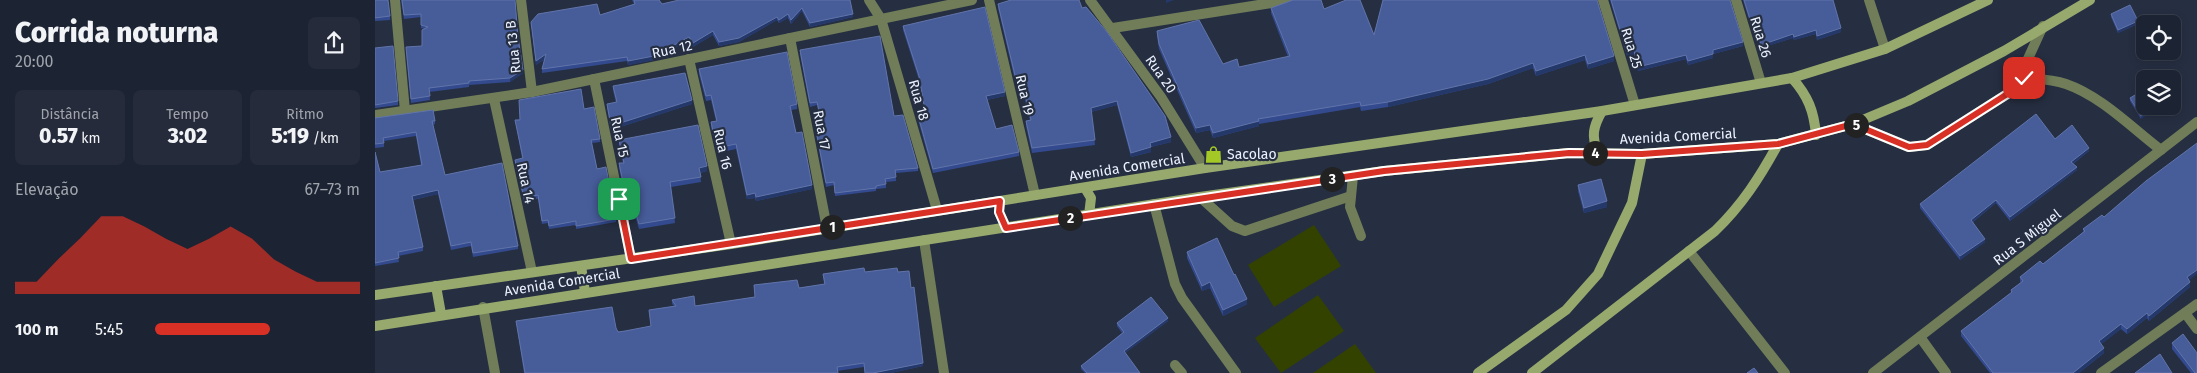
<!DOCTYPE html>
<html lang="pt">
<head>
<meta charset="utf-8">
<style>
  body { margin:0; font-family:"Fira Sans",sans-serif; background:#252b3a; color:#f1f3f6; height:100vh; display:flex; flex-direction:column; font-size:19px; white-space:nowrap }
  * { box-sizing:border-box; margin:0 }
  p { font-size:16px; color:#a0a4ac }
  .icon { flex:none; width:28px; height:28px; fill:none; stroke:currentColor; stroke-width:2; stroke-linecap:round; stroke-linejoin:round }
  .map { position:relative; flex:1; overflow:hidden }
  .side { display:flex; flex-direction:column; background:#1c2332; width:375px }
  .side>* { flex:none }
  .tools { position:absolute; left:1761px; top:15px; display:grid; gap:10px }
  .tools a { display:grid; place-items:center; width:45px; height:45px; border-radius:8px; background:#1c2332; box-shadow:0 2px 8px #0003,0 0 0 1px #3a404d; font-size:25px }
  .pin { position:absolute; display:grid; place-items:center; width:42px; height:42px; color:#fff; margin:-21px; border-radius:10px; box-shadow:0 2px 8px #0006 }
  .km { position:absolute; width:25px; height:25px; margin:-12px; border-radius:50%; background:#222; color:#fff; font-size:14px; line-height:25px; text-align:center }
  .round { display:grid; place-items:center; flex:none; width:52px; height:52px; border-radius:8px; background:#252b3a }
  .summary { display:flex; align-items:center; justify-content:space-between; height:85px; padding:0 15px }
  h1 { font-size:28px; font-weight:800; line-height:38px }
  .metrics { display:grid; grid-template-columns:repeat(3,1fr); gap:8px; height:85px; padding:5px 15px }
  .metrics div { display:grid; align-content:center; border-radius:8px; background:#252b3a; text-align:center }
  .metrics b { font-size:21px; font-weight:800 }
  .metrics small { font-size:14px; font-weight:400 }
  .metrics p { font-size:14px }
  .chart { height:140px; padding:10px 15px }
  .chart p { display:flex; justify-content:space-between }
  .chart svg { width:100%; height:90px; margin-top:5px; fill:#d93025; opacity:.7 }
  ul { padding:0 15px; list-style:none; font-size:16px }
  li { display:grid; grid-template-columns:80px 60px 1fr; align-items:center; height:38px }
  li i { height:12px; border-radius:6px; background:#d93025 }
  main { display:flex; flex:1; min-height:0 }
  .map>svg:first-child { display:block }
  .green { fill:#344200 }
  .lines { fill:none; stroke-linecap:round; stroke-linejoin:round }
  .lane { stroke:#717d58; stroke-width:10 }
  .street { stroke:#717d58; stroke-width:10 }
  .secondary { stroke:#97a96d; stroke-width:10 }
  .wall { fill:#334b8e }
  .shaded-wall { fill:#25386a }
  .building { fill:#475d9a; stroke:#6174aa }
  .route-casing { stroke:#fff; stroke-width:10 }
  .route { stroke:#d93025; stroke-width:6 }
  .labels { text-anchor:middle; stroke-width:4.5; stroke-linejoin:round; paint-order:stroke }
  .street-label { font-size:14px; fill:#ecf2ff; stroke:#262f42 }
  .poi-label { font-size:14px; fill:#ecf2ff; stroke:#262f42; text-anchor:start }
</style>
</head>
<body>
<main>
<section class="side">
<div class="summary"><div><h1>Corrida noturna</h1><p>20:00</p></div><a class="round"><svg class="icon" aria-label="share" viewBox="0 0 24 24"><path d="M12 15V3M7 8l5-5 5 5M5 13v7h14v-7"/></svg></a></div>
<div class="metrics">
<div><p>Distância</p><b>0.57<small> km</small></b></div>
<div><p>Tempo</p><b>3:02</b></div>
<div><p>Ritmo</p><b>5:19<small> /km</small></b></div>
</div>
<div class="chart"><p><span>Elevação</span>67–73 m</p>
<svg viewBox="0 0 160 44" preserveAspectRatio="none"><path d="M0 44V38L10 38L20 27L30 17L40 6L50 6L60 11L70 17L80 22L90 17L100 11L110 17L120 27L130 33L140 38L150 38L160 38V44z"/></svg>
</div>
<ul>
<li><b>100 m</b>5:45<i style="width:56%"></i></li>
</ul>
</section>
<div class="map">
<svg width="1822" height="373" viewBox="0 0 1822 373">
  <rect width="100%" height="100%" fill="#262f42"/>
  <!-- green -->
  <g class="green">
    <polygon points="939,225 966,266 899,307 873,265"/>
    <polygon points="943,295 969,331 906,373 880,338"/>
    <polygon points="980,344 1001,373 938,373"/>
  </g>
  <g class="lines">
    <!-- lane -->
    <g class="lane">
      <path d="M1649,78c14,1 28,1 42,6 35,12 66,44 95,66"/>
      <polyline points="1478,124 1534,147 1552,145 1637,91 1649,78 1651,63 1668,26"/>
      <polyline points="978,176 975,207 986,236"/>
      <polyline points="825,197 857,226 870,231 976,196"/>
      <polyline points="800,365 807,373"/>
    </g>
    <!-- street -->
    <g class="street">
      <polyline points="20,0 30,111"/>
      <polyline points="146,0 157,92"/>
      <polyline points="494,0 506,19 562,210"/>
      <polyline points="614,0 660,195"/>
      <polyline points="715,0 786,97 830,168"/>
      <polyline points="1228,0 1260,105"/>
      <polyline points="1361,0 1386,83"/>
      <polyline points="1494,0 1510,49"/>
      <polyline points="738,28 915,0"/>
      <polyline points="415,38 452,228"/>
      <polyline points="314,59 356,244"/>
      <polyline points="219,79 256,259"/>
      <polyline points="119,99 157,272"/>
      <polyline points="0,115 157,92 597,0"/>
      <polyline points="779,204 800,284 807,298 861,373"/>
      <polyline points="549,240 569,373"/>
      <polyline points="1314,251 1410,373"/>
      <polyline points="108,307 120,373"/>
      <polyline points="1810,313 1822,329"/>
      <polyline points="1545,337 1571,373"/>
      <polyline points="1498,373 1822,122"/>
      <polyline points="1726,373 1822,304"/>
    </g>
    <!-- secondary -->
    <g class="secondary">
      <path d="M1417,78c16,18 22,33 24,57"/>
      <path d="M1223,153c-7,-17 -5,-26 4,-42"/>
      <polyline points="710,188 716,198 714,215"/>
      <polyline points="625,201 624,212 631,227"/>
      <polyline points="206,266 210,292"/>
      <polyline points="61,286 66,314"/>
      <polyline points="0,295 356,244 830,168 1227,111 1417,78 1510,49 1613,0"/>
      <polyline points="0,326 825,197 1009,171 1194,153 1267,154 1403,144 1478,124 1533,101 1629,51 1715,0"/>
      <polyline points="1103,373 1191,310 1223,274 1257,203 1267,154"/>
      <path d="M1157,373l183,-142c27,-26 45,-54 63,-87"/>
    </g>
  </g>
  <!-- wall -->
  <g class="wall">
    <polygon points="0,0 15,16 15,20 0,21"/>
    <polygon points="26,0 140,0 143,37 148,73 135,82 94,85 94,87 54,92 55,100 36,103 31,51 47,46 49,29 46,28 46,17 29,19"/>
    <polygon points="257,0 284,0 287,4 475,0 478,17 435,27 427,11 416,24 413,18 404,23 402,20 364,42 344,46 338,35 318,47 314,40 279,60 253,65 252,61 167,73 167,69 170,59 161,65 156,22 225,15 259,4"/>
    <polygon points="1008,0 1239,61 1213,69 1210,60 1161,76 1158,68 1113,84 1013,107 986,111 985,107 884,124 884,126 838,138 835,130 821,133 784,49 782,36 782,31 848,64 864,67 913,57 896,13 896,8 949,9 999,35"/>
    <polygon points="1235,0 1355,0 1368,46 1338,54 1338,58 1313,65 1311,59 1263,71 1259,54 1252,56"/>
    <polygon points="1368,0 1458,0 1466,32 1442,40 1441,34 1419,40 1418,38 1386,48 1384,41 1381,42"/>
    <polygon points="623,4 707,8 796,142 776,147 776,152 756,157 742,105 716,112 720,145 657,153 651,126 651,121 655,120 648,92 643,93 623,8"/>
    <polygon points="1736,14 1763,24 1743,33 1736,17"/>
    <polygon points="528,26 630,96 612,100 621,129 644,152 644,156 558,173 542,116 542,112 550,111 544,80 528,30"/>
    <polygon points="0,48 23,101 23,105 0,108"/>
    <polygon points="425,50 519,116 543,168 543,171 521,173 521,181 511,182 511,188 501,189 501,191 460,196 459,185 451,187 441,134 441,130 447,129 442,105 435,107 425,54"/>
    <polygon points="324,69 422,104 422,109 416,110 421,133 437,189 381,201 380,198 372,199 361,149 342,153 336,127 336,122 341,121 336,100 331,101 324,74"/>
    <polygon points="238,86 317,104 236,130 232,108 232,104 241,103 238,90"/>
    <polygon points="1770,89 1766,119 1755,101 1755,98"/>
    <polygon points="209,109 225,139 225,142 217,143 222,169 241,219 241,222 201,229 201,225 174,229 173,223 167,224 163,199 149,201 140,163 140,160 147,158 140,120"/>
    <polygon points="0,118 60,121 60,124 58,125 70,175 143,246 143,249 98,257 96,246 76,250 63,194 38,200 48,247 48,251 23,256 24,262 0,266 0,152 5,172 46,165 41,136 9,141 9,147 0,148"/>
    <polygon points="1680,139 1714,151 1698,164 1702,170 1635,221 1621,203 1598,222 1610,242 1585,260 1545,208 1545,204"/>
    <polygon points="244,140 332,171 325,173 326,182 296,187 300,223 264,229 261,219 255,220 244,168 244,163 248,163 244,145"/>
    <polygon points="1203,185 1232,207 1209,213 1203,191"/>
    <polygon points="1729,217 1814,280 1815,287 1774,321 1772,318 1752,334 1746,329 1726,344 1729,353 1704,373 1615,373 1586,336 1586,331 1636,293 1636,290 1646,283 1645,282 1645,277 1668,264 1708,232 1708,229"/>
    <polygon points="812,252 872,304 848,316 835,288 827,291 812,258"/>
    <polygon points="490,272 548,366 516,373 490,373 489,367 462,371 463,373 149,373 141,321 241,328 243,332 250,331 276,327 274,310 299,306 297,304 297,300 320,306 380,297 379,285 424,288 449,284 448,274"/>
    <polygon points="793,321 750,353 765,373 710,373 706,369 706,366 747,333 742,326 742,323"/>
    <polygon points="1797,343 1822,373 1816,373 1797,349"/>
  </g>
  <!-- shaded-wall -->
  <g class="shaded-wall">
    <polygon points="791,0 799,0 791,3"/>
    <polygon points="427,8 427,11 416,24 416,20"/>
    <polygon points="413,14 413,18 404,23 404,20"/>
    <polygon points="478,14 478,17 435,27 435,23"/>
    <polygon points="402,17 402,20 364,42 344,46 344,42"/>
    <polygon points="1763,21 1763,24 1743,33 1743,30"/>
    <polygon points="1466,28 1466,32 1442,40 1442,36"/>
    <polygon points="1441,30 1441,34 1419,40 1419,37"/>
    <polygon points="338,31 338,35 318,47 318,43"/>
    <polygon points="1418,34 1418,38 1386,48 1386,45"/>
    <polygon points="314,37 314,40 279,60 253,65 253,61"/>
    <polygon points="1384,37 1384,41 1381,42 1381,38"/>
    <polygon points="1368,42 1368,46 1338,54 1338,50"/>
    <polygon points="1259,51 1259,54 1252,56 1252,53"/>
    <polygon points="171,54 171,58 161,65 161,61"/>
    <polygon points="1338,54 1338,58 1313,65 1313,61"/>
    <polygon points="1210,55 1210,60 1161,76 1161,71"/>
    <polygon points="1311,55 1311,59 1263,71 1263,67"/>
    <polygon points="1239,56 1239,61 1213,69 1213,64"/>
    <polygon points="1158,63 1158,68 1113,84 1013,107 1013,102"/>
    <polygon points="148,70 148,73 135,82 135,78"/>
    <polygon points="648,87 648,92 643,93 643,88"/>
    <polygon points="630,92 630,96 611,100 611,96"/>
    <polygon points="317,100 317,104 236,130 236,126"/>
    <polygon points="742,101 742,105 716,112 716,108"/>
    <polygon points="1782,106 1787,106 1766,119 1766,116"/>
    <polygon points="884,121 884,126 838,138 838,133"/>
    <polygon points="835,125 835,130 821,133 821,128"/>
    <polygon points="796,137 796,142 776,147 776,152 756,157 756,153 775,143"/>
    <polygon points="1714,148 1714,151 1696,165 1696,162"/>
    <polygon points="332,166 332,171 324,173 324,168"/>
    <polygon points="1702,167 1702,170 1635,221 1635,217"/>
    <polygon points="437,185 437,189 381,201 381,197"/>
    <polygon points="63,190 63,194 37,200 37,196"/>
    <polygon points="380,193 380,198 372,199 372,195"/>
    <polygon points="1621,200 1621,203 1596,223 1596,220"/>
    <polygon points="1232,201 1232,207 1209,213 1209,208"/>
    <polygon points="1610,239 1610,242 1585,260 1585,256"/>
    <polygon points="1822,270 1822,274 1812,282 1812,277"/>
    <polygon points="835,282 835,288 827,291 827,286"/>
    <polygon points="1815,282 1815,287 1774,321 1774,316"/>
    <polygon points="872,299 872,304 848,316 848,310"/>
    <polygon points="1772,313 1772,318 1752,334 1752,329"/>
    <polygon points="793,318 793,321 749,354 749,351"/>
    <polygon points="1746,324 1746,329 1724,346 1724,341"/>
    <polygon points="1729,348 1729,353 1704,373 1698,373"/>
    <polygon points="548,363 548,366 516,373 498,373"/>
  </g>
  <!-- building -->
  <g class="building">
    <polygon points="0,0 13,0 15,16 0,18"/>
    <polygon points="27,0 140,0 143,37 148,70 135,78 94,81 94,83 54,88 55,96 36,99 31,47 47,46 47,30 53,27 46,25 46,14 29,15"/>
    <polygon points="259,0 284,0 287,4 304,0 475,0 478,14 435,23 427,8 416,20 413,14 404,20 402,17 364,38 344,42 338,31 318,43 314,37 279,56 253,61 252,57 167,69 171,54 161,61 156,22 163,14 222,4 225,15 260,4"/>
    <polygon points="636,0 704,0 707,8 711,7 732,32 790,116 796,137 775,143 776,147 756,153 742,101 716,108 720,140 657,148 651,121 656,120 651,99 648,87 643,88 623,4"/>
    <polygon points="918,0 946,0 949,9 971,0 985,0 999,35 1008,0 1222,0 1239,56 1213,64 1210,55 1161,71 1158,63 1113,79 1013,102 986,106 985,102 883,119 884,121 838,133 835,125 821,128 784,44 782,31 824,20 848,64 862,59 864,67 915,56 896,8"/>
    <polygon points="1236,0 1355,0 1368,42 1338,50 1338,54 1313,61 1311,55 1263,67 1259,51 1252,53"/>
    <polygon points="1369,0 1458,0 1466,28 1442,36 1441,30 1419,37 1418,34 1386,45 1384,37 1381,38"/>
    <polygon points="1755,5 1763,21 1743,30 1736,14"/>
    <polygon points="610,7 630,92 611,96 621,129 637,125 644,152 558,169 542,112 550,111 544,76 528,26"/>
    <polygon points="505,36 519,116 528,115 543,168 520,170 521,177 510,179 511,184 501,186 501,188 460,193 459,182 451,183 441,130 448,129 442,102 435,103 425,50"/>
    <polygon points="18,46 23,101 0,105 0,48"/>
    <polygon points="412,52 422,104 415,106 421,133 427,132 437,185 381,197 380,193 372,195 361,144 342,148 336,122 342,121 336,95 331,96 324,69"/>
    <polygon points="310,73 317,100 236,126 232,104 242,102 238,86"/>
    <polygon points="206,89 209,109 219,107 225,139 216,140 222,169 231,167 241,219 201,226 201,221 174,226 173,220 167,221 163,195 149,198 140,160 148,158 140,120 145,120 144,100"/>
    <polygon points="1770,89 1770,106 1782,106 1766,116 1755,98"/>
    <polygon points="58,110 60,121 57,121 70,175 127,163 143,246 98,253 96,242 76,246 63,190 37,196 48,247 23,252 24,258 0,263 0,152 5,172 47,165 41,132 8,138 9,143 0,144 0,118"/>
    <polygon points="1661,114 1680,139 1697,125 1714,148 1696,162 1702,167 1635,217 1621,200 1596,220 1610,239 1585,256 1545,204"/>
    <polygon points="323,125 332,166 324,168 326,177 295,182 300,218 264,224 261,214 255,215 244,163 249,163 244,140"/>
    <polygon points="1822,143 1822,270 1812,277 1815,282 1774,316 1772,313 1752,329 1746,324 1724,341 1729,348 1698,373 1618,373 1586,331 1637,292 1636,290 1648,281 1645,277 1665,261 1668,264 1710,231 1708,229 1727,215 1729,217 1771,181"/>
    <polygon points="1226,179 1232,201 1209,208 1203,185"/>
    <polygon points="842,238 859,275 860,274 872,299 848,310 835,282 827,286 812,252"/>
    <polygon points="489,268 490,272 522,268 523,272 534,271 536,288 539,287 548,363 498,373 490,373 489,363 462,367 463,373 150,373 141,321 237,307 241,328 243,332 250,331 276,326 274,310 301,306 297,300 319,296 320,306 380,297 379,285 422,280 424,288 450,284 448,274"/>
    <polygon points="776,297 793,318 749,351 765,373 712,373 706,366 749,332 742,323"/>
    <polygon points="1808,334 1822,353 1822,373 1820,373 1797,343"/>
    <polygon points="1785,354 1797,373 1760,373"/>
    <polygon points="1379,368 1383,373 1372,373"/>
  </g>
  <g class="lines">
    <defs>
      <polyline id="route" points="244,199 256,259 625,201 624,212 631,228 1009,171 1194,153 1267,154 1403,144 1478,124 1534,147 1552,145 1637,91 1649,78"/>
    </defs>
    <!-- route casing -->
    <use href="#route" class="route-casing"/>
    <!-- route -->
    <use href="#route" class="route"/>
  </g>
  <!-- icons -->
  <defs>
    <symbol id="shop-bare" viewBox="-9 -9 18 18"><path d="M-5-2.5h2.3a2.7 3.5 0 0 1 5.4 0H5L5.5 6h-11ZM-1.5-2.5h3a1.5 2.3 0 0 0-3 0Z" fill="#a4c825" stroke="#262f42" stroke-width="2.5" paint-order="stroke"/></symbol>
  </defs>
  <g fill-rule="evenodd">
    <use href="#shop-bare" x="826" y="142" width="25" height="25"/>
  </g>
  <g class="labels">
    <!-- street labels -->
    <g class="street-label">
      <text transform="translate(1386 37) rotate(73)" y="5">Rua 26</text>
      <text transform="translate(138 47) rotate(-96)" y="5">Rua 13 B</text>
      <text transform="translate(1257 48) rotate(73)" y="5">Rua 25</text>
      <text transform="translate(297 49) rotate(-12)" y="5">Rua 12</text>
      <text transform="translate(786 74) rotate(55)" y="5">Rua 20</text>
      <text transform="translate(650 95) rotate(77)" y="5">Rua 19</text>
      <text transform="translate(544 100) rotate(74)" y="5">Rua 18</text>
      <text transform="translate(447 130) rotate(79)" y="5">Rua 17</text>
      <text transform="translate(1303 136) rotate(-3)" y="5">Avenida Comercial</text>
      <text transform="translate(245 137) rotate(78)" y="5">Rua 15</text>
      <text transform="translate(348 149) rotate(77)" y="5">Rua 16</text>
      <text transform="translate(752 167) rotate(-9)" y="5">Avenida Comercial</text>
      <text transform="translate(151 183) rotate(78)" y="5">Rua 14</text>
      <text transform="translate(1652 237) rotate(-38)" y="5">Rua S Miguel</text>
      <text transform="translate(187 282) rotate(-9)" y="5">Avenida Comercial</text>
    </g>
    <!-- poi labels -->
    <g class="poi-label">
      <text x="852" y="159">Sacolao</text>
    </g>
  </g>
</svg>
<div class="tools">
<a><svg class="icon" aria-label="locate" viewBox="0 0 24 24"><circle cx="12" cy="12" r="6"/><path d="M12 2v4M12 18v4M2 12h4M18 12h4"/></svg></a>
<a><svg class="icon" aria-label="layers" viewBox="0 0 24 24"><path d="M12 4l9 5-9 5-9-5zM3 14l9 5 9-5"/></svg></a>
</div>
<div class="pin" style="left:244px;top:199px;background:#1e9e55"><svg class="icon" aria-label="arrive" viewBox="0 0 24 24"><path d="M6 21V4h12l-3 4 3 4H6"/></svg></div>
<div class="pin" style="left:1649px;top:78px;background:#d93025"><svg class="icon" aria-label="check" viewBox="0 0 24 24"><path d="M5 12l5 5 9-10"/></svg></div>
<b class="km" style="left:457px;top:227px">1</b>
<b class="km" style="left:695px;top:218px">2</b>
<b class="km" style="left:957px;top:179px">3</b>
<b class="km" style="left:1220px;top:153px">4</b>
<b class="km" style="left:1481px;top:125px">5</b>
</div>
</main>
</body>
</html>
